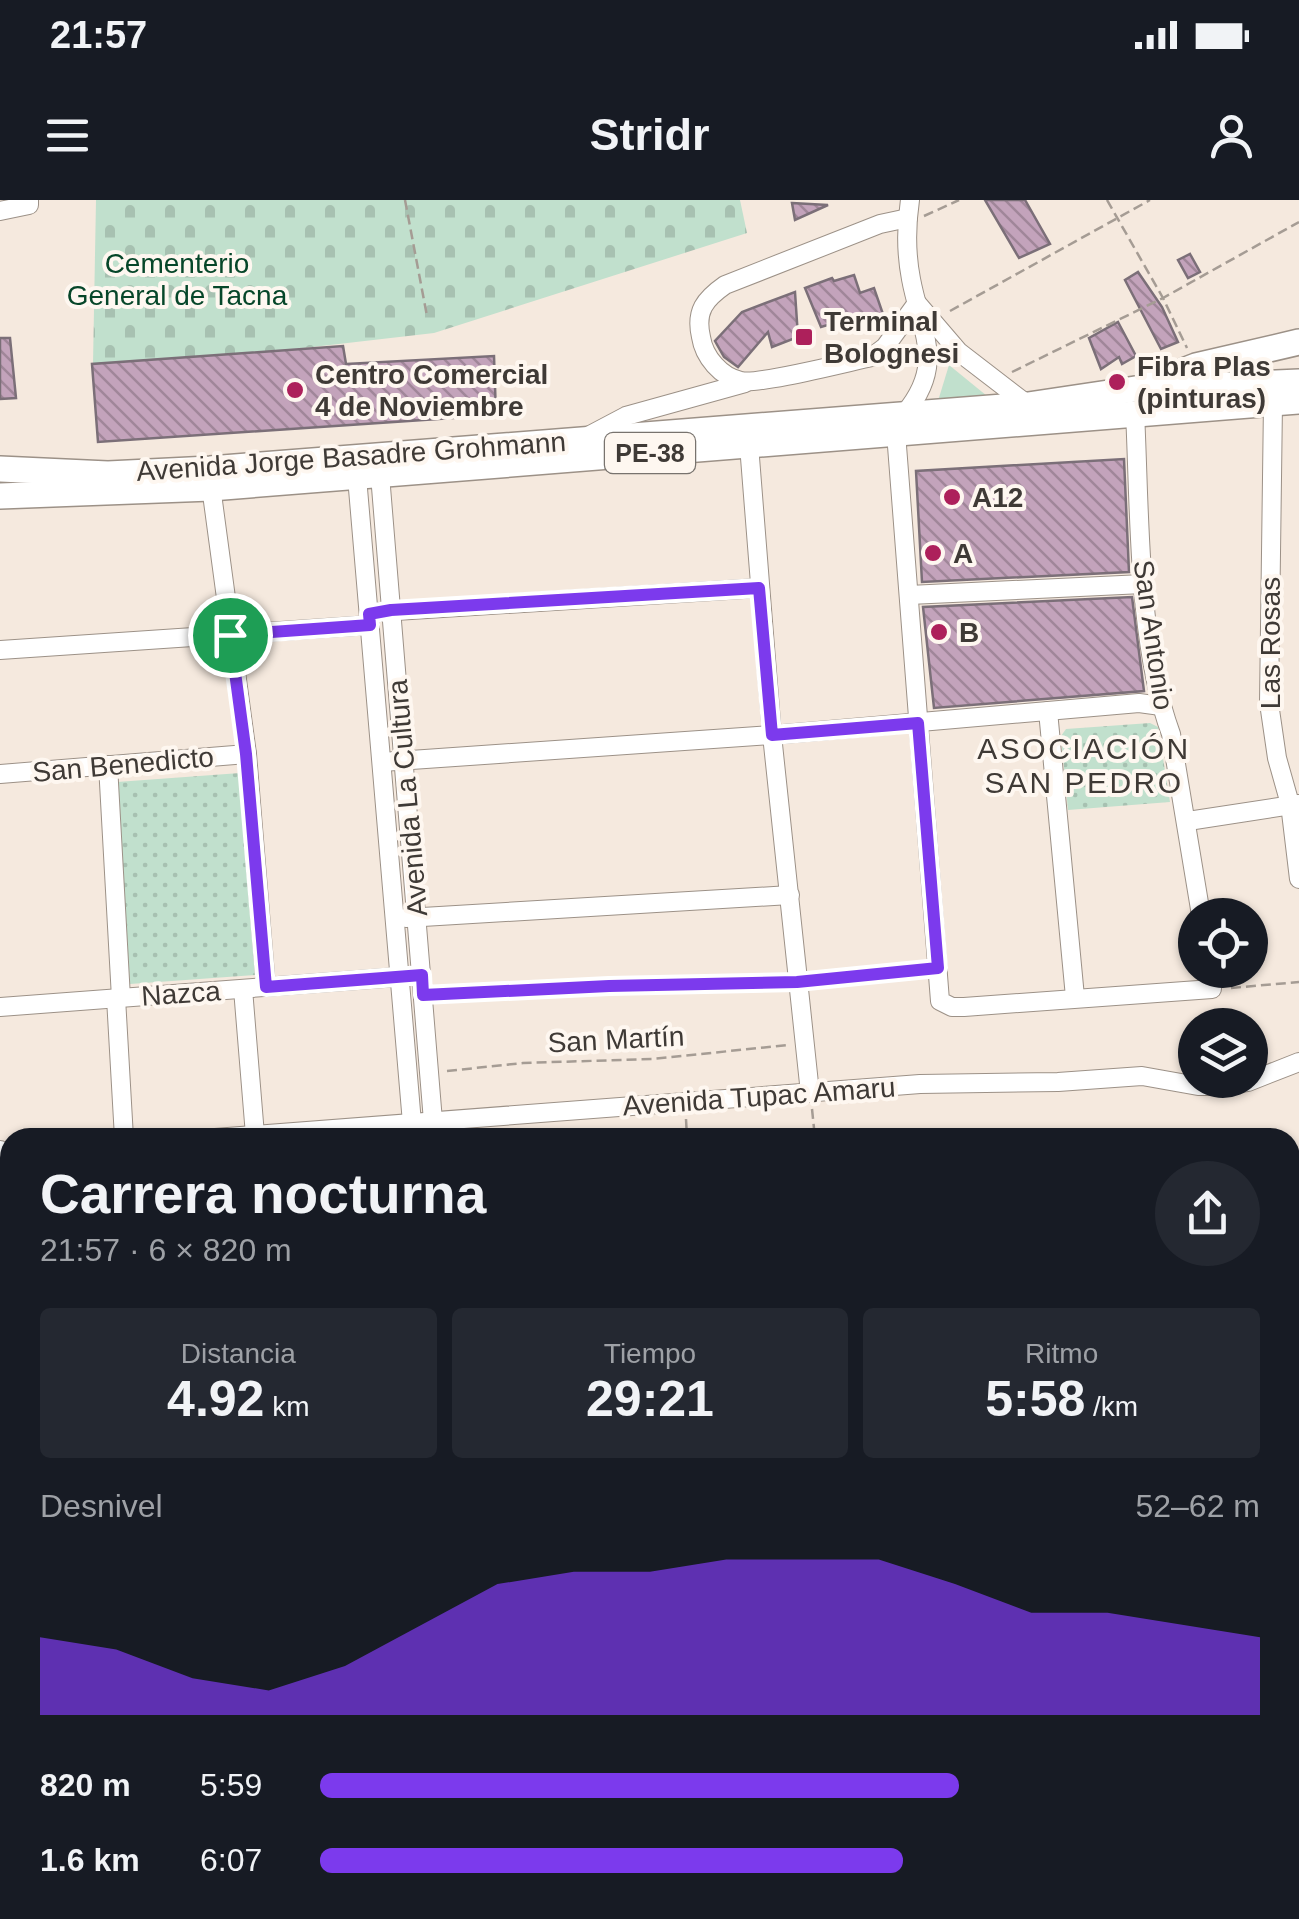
<!DOCTYPE html>
<html lang="es">
<head>
<meta charset="utf-8">
<style>
  body { margin:0; font-family:Helvetica,sans-serif; background:#242831; color:#f1f3f6; height:100vh; display:flex; flex-direction:column; font-size:38px; white-space:nowrap }
  * { box-sizing:border-box; margin:0 }
  p { font-size:32px; color:#9ea1a6 }
  .icon { flex:none; width:55px; height:55px; fill:none; stroke:currentColor; stroke-width:2; stroke-linecap:round; stroke-linejoin:round }
  .map { position:relative; flex:1; overflow:hidden }
  .drawer { position:absolute; left:0px; top:928px; width:1300px; height:792px; display:flex; flex-direction:column; background:#171b24; border-radius:30px 30px 0 0; box-shadow:0 2px 8px #0004 }
  .drawer>* { flex:none }
  .buttons { position:absolute; left:1178px; top:698px; display:grid; gap:20px }
  .buttons a { display:grid; place-items:center; width:90px; height:90px; border-radius:50%; background:#171b24; box-shadow:0 2px 8px #0004; font-size:50px }
  .pin { position:absolute; display:grid; place-items:center; width:85px; height:85px; color:#fff; margin:-42px; border:5px solid #fff; border-radius:50%; box-shadow:0 2px 10px #0007 }
  .round { display:grid; place-items:center; flex:none; width:105px; height:105px; border-radius:52px; background:#242831 }
  .summary { display:flex; align-items:center; justify-content:space-between; height:170px; padding:0 40px }
  h1 { font-size:55px; font-weight:700; line-height:75px }
  .stats { display:grid; grid-template-columns:repeat(3,1fr); gap:15px; height:170px; padding:10px 40px }
  .stats div { display:grid; align-content:center; border-radius:10px; background:#242831; text-align:center }
  .stats b { font-size:50px; font-weight:700 }
  .stats small { font-size:28px; font-weight:400 }
  .stats p { font-size:28px }
  .chart { height:280px; padding:20px 40px }
  .chart p { display:flex; justify-content:space-between }
  .chart svg { width:100%; height:180px; margin-top:10px; fill:#7c3aed; opacity:.7 }
  ul { padding:0 40px; list-style:none; font-size:32px }
  li { display:grid; grid-template-columns:160px 120px 1fr; align-items:center; height:75px }
  li i { height:25px; border-radius:12px; background:#7c3aed }
  .status { display:flex; justify-content:space-between; align-items:center; height:70px; padding:0 50px; background:#171b24; direction:ltr }
  .status svg { height:28px; fill:currentColor }
  header { display:flex; justify-content:space-between; align-items:center; height:130px; padding:0 40px; background:#171b24; font-size:45px; font-weight:700 }
  .map>svg:first-child { display:block }
  .green { fill:#c1e0cd }
  .cemetery { fill:url(#cemetery-stones) }
  .park { fill:url(#park-dots) }
  .building { fill:url(#building-back-hatch); stroke:#7b6f78; stroke-width:2.5 }
  .lines { fill:none; stroke-linecap:round; stroke-linejoin:round }
  .minor-casing { stroke:#9c9187; stroke-width:20 }
  .highway-casing { stroke:#9c9187; stroke-width:28 }
  .path { stroke:#a59c94; stroke-width:2.5; stroke-dasharray:10 5; stroke-linecap:butt }
  .minor { stroke:#fff; stroke-width:18 }
  .highway { stroke:#fff; stroke-width:25 }
  .route-casing { stroke:#fff; stroke-width:20 }
  .route { stroke:#7c3aed; stroke-width:12 }
  .poi-dot { fill:#ad205b; stroke:#fef7f0; stroke-width:4 }
  .labels { text-anchor:middle; stroke-width:8; stroke-linejoin:round; paint-order:stroke }
  .shield { fill:#fef7f0; stroke:#78736e; stroke-width:2.5 }
  .shield-label { font-size:25px; font-weight:bold; fill:#3f3a36 }
  .park-label { font-size:28px; fill:#064629; stroke:#fef7f0 }
  .poi-label { font-size:28px; font-weight:bold; fill:#3f3a36; stroke:#fef7f0; text-anchor:start }
  .street-label { font-size:28px; fill:#3f3a36; stroke:#fef7f0 }
  .neighbourhood-label { font-size:30px; letter-spacing:2.5px; fill:#3f3a36; stroke:#fef7f0 }
</style>
</head>
<body>
<div class="status"><b>21:57</b><svg viewBox="0 0 49 12"><path d="M0 12V9h3v3zM5 12V6h3v6zM10 12V3h3v9zM15 12V0h3v12zM26 1h20v11H26zM47 4h2v5h-2z"/></svg></div>
<header><svg class="icon" aria-label="menu" viewBox="0 0 24 24"><path d="M4 6h16M4 12h16M4 18h16"/></svg>Stridr<svg class="icon" aria-label="person" viewBox="0 0 24 24"><circle cx="12" cy="8" r="4"/><path d="M4 21q1-7 8-7t8 7"/></svg></header>
<div class="map">
<svg width="1299" height="1719" viewBox="0 0 1299 1719">
  <defs>
    <pattern id="cemetery-stones" width="16" height="16" patternUnits="userSpaceOnUse" patternTransform="scale(2.5)"><rect width="16" height="16" fill="#c1e0cd"/><path d="M2 7V4a2 2 0 0 1 4 0v3zM10 15v-3a2 2 0 0 1 4 0v3z" fill="#a7c1b1"/></pattern>
    <pattern id="park-dots" width="8" height="8" patternUnits="userSpaceOnUse" patternTransform="scale(2.5)"><rect width="8" height="8" fill="#c1e0cd"/><path d="M2 2h.1M6 6h.1" fill="none" stroke="#a7c1b1" stroke-width="1.8" stroke-linecap="round"/></pattern>
    <pattern id="building-back-hatch" width="6" height="6" patternUnits="userSpaceOnUse" patternTransform="scale(2.5)"><rect width="6" height="6" fill="#c3a3bb"/><path d="M-1 5l2 2M0 0l6 6M5-1l2 2" fill="none" stroke="#a08699"/></pattern>
  </defs>
  <rect width="100%" height="100%" fill="#f5e9de"/>
  <!-- green -->
  <polygon class="green" points="949,165 987,196 938,201"/>
  <!-- cemetery -->
  <polygon class="cemetery" points="96,0 740,0 747,33 434,133 278,151 93,164"/>
  <!-- park -->
  <g class="park">
    <polygon points="1150,523 1158,527 1170,602 1068,610 1061,536 1066,529"/>
    <polygon points="240,573 245,575 255,775 130,784 117,582"/>
  </g>
  <!-- building -->
  <g class="building">
    <polygon points="985,0 1025,0 1050,44 1019,58"/>
    <polygon points="792,3 828,5 795,20"/>
    <polygon points="1190,54 1200,72 1188,78 1178,60"/>
    <polygon points="1138,72 1162,107 1178,142 1161,149 1125,80"/>
    <polygon points="854,75 860,93 874,88 885,120 855,130 851,118 821,127 805,88 832,78 834,81"/>
    <polygon points="795,92 798,137 772,147 768,132 738,167 724,157 715,141 742,112"/>
    <polygon points="1118,122 1136,156 1122,164 1119,157 1101,169 1089,138"/>
    <polygon points="0,138 10,138 16,198 0,199"/>
    <polygon points="343,146 346,164 494,156 496,215 98,242 92,164"/>
    <polygon points="1124,259 1129,372 922,382 916,271"/>
    <polygon points="1132,397 1144,491 934,508 923,407"/>
  </g>
  <g class="lines">
    <defs>
      <g id="minor">
        <polyline points="0,11 29,5 29,0"/>
        <path d="M908,18l-28,6 -155,61c-20,14 -30,26 -24,52 3,20 20,40 40,44 17,4 107,-19 131,-24l13,-10 32,-44 42,49 69,53"/>
        <polyline points="1273,203 1269,503 1277,558 1290,604 1299,679"/>
        <path d="M905,213c41,-50 16,-80 6,-134 -5,-26 -5,-52 -1,-79"/>
        <path d="M1135,213c5,99 2,229 36,321l30,181"/>
        <polyline points="896,233 940,801 952,807 964,807 1212,789 1209,770"/>
        <polyline points="590,235 626,216 745,183"/>
        <polyline points="749,245 772,535 810,893"/>
        <polyline points="380,275 433,921"/>
        <polyline points="357,277 412,923"/>
        <polyline points="210,279 247,554 266,787"/>
        <polyline points="909,395 1143,384"/>
        <polyline points="380,412 759,388"/>
        <polyline points="0,450 370,425"/>
        <polyline points="1048,511 1075,797"/>
        <polyline points="382,562 772,535 1139,503 1161,506"/>
        <polyline points="108,565 121,798"/>
        <polyline points="0,574 247,554"/>
        <polyline points="1188,621 1299,604"/>
        <polyline points="406,718 790,695"/>
        <polyline points="243,789 255,935"/>
        <polyline points="116,798 124,938"/>
        <polyline points="0,807 411,776"/>
        <polyline points="215,938 920,884 1058,882 1142,876 1198,886 1225,886 1248,882 1299,862"/>
        <polyline points="0,950 10,1068"/>
        <polyline points="0,1114 10,1113"/>
        <polyline points="1290,1161 1299,1170"/>
        <polyline points="0,1254 10,1253"/>
        <polyline points="0,1329 2,1353"/>
      </g>
      <g id="highway">
        <polyline points="1155,182 1196,166 1299,142"/>
        <polyline points="0,269 108,274 210,269 1028,205 1135,189 1299,182"/>
        <polyline points="0,296 211,288 1299,201"/>
        <polyline points="0,1699 10,1699"/>
        <polyline points="506,1710 548,1719"/>
      </g>
    </defs>
    <!-- minor casing -->
    <use href="#minor" class="minor-casing"/>
    <!-- highway casing -->
    <use href="#highway" class="highway-casing"/>
    <!-- path -->
    <g class="path">
      <polyline points="405,0 427,116"/>
      <polyline points="1107,0 1163,98 1187,148"/>
      <polyline points="924,16 959,0"/>
      <polyline points="950,111 1150,0"/>
      <polyline points="1012,172 1163,98 1299,22"/>
      <polyline points="814,780 920,769"/>
      <polyline points="1231,788 1299,782"/>
      <polyline points="439,794 781,782"/>
      <polyline points="447,871 523,863 652,859 788,845"/>
      <polyline points="812,909 815,938"/>
      <polyline points="686,919 687,938"/>
    </g>
    <!-- minor -->
    <use href="#minor" class="minor"/>
    <!-- highway -->
    <use href="#highway" class="highway"/>
  </g>
  <g class="lines">
    <defs>
      <polygon id="route" points="759,388 772,535 918,523 938,768 797,782 609,786 423,795 422,775 266,787 246,554 230,435 370,425 369,414 391,410"/>
    </defs>
    <!-- route casing -->
    <use href="#route" class="route-casing"/>
    <!-- route -->
    <use href="#route" class="route"/>
  </g>
  <!-- markers -->
  <g class="poi-dot">
    <rect x="794" y="127" width="20" height="20" rx="5"/>
    <circle cx="1117" cy="182" r="10"/>
    <circle cx="295" cy="190" r="10"/>
    <circle cx="952" cy="297" r="10"/>
    <circle cx="933" cy="353" r="10"/>
    <circle cx="939" cy="432" r="10"/>
  </g>
  <g class="labels">
    <!-- shield labels -->
    <rect class="shield" x="605" y="233" width="90" height="40" rx="8"/>
    <g class="shield-label">
      <text x="650" y="262">PE-38</text>
    </g>
    <!-- park labels -->
    <g class="park-label">
      <text x="177" y="73">Cementerio<tspan x="177" dy="32">General de Tacna</tspan></text>
    </g>
    <!-- poi labels -->
    <g class="poi-label">
      <text x="824" y="131">Terminal<tspan x="824" dy="32">Bolognesi</tspan></text>
      <text x="1137" y="176">Fibra Plas<tspan x="1137" dy="32">(pinturas)</tspan></text>
      <text x="315" y="184">Centro Comercial<tspan x="315" dy="32">4 de Noviembre</tspan></text>
      <text x="972" y="307">A12</text>
      <text x="953" y="363">A</text>
      <text x="959" y="442">B</text>
    </g>
    <!-- street labels -->
    <g class="street-label">
      <text transform="translate(351 256) rotate(-4)" y="10">Avenida Jorge Basadre Grohmann</text>
      <text transform="translate(1154 435) rotate(82)" y="10">San Antonio</text>
      <text transform="translate(1270 443) rotate(-90)" y="10">Las Rosas</text>
      <text transform="translate(123 564) rotate(-5)" y="10">San Benedicto</text>
      <text transform="translate(407 598) rotate(-95)" y="10">Avenida La Cultura</text>
      <text transform="translate(181 793) rotate(-4)" y="10">Nazca</text>
      <text transform="translate(616 839) rotate(-3)" y="10">San Martín</text>
      <text transform="translate(759 896) rotate(-4)" y="10">Avenida Tupac Amaru</text>
    </g>
    <!-- neighbourhood labels -->
    <g class="neighbourhood-label">
      <text x="1084" y="559">ASOCIACIÓN<tspan x="1084" dy="34">SAN PEDRO</tspan></text>
    </g>
  </g>
</svg>
<div class="buttons">
<a><svg class="icon" aria-label="locate" viewBox="0 0 24 24"><circle cx="12" cy="12" r="6"/><path d="M12 2v4M12 18v4M2 12h4M18 12h4"/></svg></a>
<a><svg class="icon" aria-label="layers" viewBox="0 0 24 24"><path d="M12 4l9 5-9 5-9-5zM3 14l9 5 9-5"/></svg></a>
</div>
<div class="pin" style="left:230px;top:435px;background:#1e9e55"><svg class="icon" aria-label="arrive" viewBox="0 0 24 24"><path d="M6 21V4h12l-3 4 3 4H6"/></svg></div>
<section class="drawer">
<div class="summary"><div><h1>Carrera nocturna</h1><p>21:57 · 6 × 820 m</p></div><a class="round"><svg class="icon" aria-label="share" viewBox="0 0 24 24"><path d="M12 15V3M7 8l5-5 5 5M5 13v7h14v-7"/></svg></a></div>
<div class="stats">
<div><p>Distancia</p><b>4.92<small> km</small></b></div>
<div><p>Tiempo</p><b>29:21</b></div>
<div><p>Ritmo</p><b>5:58<small> /km</small></b></div>
</div>
<div class="chart"><p><span>Desnivel</span>52–62 m</p>
<svg viewBox="0 0 160 44" preserveAspectRatio="none"><path d="M0 44V25L10 28L20 35L30 38L40 32L50 22L60 12L70 9L80 9L90 6L100 6L110 6L120 12L130 19L140 19L150 22L160 25V44z"/></svg>
</div>
<ul>
<li><b>820 m</b>5:59<i style="width:68%"></i></li>
<li><b>1.6 km</b>6:07<i style="width:62%"></i></li>
</ul>
</section>
</div>
</body>
</html>
